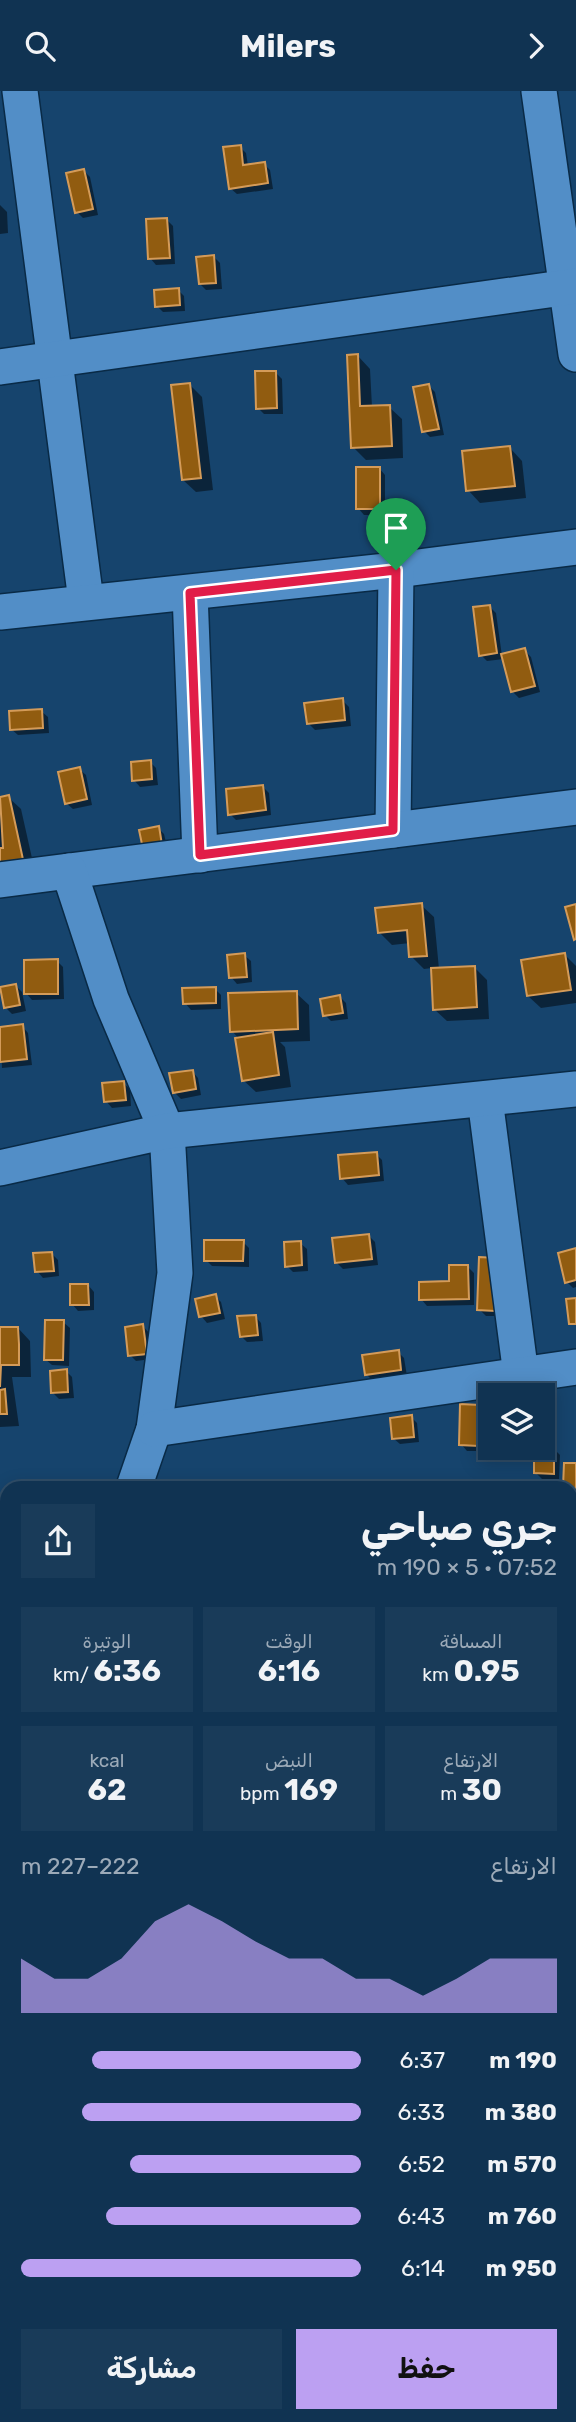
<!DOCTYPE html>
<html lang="ar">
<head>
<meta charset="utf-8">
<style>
  body { margin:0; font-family:Rubik,"Noto Sans Arabic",sans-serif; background:#193b59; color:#f1f3f6; direction:rtl; height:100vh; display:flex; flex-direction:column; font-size:26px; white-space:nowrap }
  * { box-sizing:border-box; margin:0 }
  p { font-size:23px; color:#9caab8 }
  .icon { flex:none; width:38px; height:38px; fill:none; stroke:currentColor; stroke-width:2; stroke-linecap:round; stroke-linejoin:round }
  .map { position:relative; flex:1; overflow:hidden; direction:ltr }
  .details { position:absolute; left:0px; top:1390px; width:578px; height:942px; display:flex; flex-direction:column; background:#103352; border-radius:21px 21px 0 0; box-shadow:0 4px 18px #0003,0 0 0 2px #304e69; direction:rtl }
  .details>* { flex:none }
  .controls { position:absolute; left:478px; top:1292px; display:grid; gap:14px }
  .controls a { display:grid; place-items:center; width:77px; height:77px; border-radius:0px; background:#103352; box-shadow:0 4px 18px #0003,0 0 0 2px #304e69; font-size:35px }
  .pin { position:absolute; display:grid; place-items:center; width:60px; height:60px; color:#fff; margin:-72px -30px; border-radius:50% 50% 50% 0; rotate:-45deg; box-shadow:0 0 7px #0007 }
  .pin .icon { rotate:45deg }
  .round { display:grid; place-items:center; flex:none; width:74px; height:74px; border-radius:0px; background:#193b59 }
  .overview { display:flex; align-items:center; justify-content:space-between; height:119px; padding:0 21px }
  h1 { font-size:38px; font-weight:700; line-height:52px }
  .figures { display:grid; grid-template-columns:repeat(3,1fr); gap:10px; height:119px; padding:7px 21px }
  .figures div { display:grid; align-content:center; border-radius:0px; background:#193b59; text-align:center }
  .figures b { font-size:30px; font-weight:700 }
  .figures small { font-size:19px; font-weight:400 }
  .figures p { font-size:19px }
  .chart { height:196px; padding:14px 21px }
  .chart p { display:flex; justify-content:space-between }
  .chart svg { width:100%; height:126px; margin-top:7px; fill:#bca0f2; opacity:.7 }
  .primary-button { display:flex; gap:14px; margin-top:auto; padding:14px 21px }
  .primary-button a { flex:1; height:80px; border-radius:0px; background:#bca0f2; color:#111; font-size:28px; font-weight:700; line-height:80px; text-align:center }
  .primary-button a+a { background:#193b59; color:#f1f3f6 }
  ul { padding:0 21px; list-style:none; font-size:23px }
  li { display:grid; grid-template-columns:112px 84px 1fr; align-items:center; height:52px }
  li i { height:18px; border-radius:9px; background:#bca0f2 }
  header { display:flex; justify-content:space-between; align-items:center; height:91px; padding:0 21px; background:#103352; font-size:32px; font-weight:700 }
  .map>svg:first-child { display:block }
  .shadow { fill:#0007 }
  .building { fill:#915c10; stroke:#d49b59; stroke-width:2 }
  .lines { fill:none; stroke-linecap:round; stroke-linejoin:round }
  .minor-casing { stroke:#092a46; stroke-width:38 }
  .minor { stroke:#528ec7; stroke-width:35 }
  .route-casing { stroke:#fff; stroke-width:14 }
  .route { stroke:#e11d48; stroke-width:9 }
</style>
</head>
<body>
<header><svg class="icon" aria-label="forward" viewBox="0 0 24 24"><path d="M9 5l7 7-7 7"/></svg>Milers<svg class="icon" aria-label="search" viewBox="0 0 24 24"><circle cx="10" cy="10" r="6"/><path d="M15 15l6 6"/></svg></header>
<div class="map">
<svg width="576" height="2331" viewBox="0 0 576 2331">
  <rect width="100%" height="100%" fill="#16446d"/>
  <!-- shadow -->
  <g class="shadow">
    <polygon points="240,56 246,62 248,75 264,73 270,79 273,98 237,103 230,97"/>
    <polygon points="84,80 90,86 98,124 83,127 77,121"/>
    <polygon points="0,114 7,121 8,142 0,143"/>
    <polygon points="167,129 173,135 175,173 156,174 150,167"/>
    <polygon points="214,166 220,172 222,198 206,199 200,193"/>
    <polygon points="178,199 184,205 185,220 163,221 157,215"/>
    <polygon points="358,265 370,278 372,316 389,316 402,328 403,367 366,369 353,356"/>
    <polygon points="276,282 282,288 283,323 264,323 258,317"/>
    <polygon points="190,294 202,306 213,399 196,401 183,389"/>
    <polygon points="429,295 435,301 444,344 430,346 424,340"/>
    <polygon points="510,357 522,370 526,407 480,412 468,399"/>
    <polygon points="379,377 385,384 385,424 364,424 358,417"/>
    <polygon points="490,516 496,522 502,565 524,559 531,566 540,601 519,607 513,601 504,568 487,570 481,564"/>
    <polygon points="342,609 349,616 351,635 315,639 309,633"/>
    <polygon points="41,620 48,626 49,642 18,644 11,638"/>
    <polygon points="150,671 156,677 158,694 140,696 134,689"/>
    <polygon points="79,678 86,684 92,714 73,718 66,712"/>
    <polygon points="263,696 269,702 271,724 236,729 230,723"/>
    <polygon points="8,706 21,718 36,785 0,794 0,707"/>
    <polygon points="158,737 164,743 168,760 151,763"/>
    <polygon points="421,814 434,826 439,878 474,876 487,889 489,928 447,930 434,918 432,877 424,878 411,865 410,852 392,854 379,841"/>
    <polygon points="244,864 251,870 252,891 237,893 231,886"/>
    <polygon points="565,864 576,875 576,912 541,917 528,905"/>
    <polygon points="57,870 63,876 64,908 32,909 26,902"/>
    <polygon points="16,895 22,901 26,920 12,923 6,917"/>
    <polygon points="215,898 221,904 221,918 191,919 185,912"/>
    <polygon points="296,902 309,914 310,950 280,951 285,956 291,996 256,1001 243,989 239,948 232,940"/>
    <polygon points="340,906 346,912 348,928 331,930 325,924"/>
    <polygon points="22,935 28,942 32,974 2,977 0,938"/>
    <polygon points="192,980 198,987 201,1004 181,1008 174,1001"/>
    <polygon points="123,992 130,998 131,1015 112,1017 106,1010"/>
    <polygon points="376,1063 382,1069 384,1090 348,1094 342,1087"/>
    <polygon points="368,1144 375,1151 378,1174 343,1178 337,1172"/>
    <polygon points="243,1151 249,1157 249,1176 212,1175 206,1169"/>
    <polygon points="300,1152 307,1158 308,1180 293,1181 287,1175"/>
    <polygon points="576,1159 576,1196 573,1197 567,1191"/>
    <polygon points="52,1163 58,1169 59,1185 43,1187 37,1180"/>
    <polygon points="480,1168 500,1225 486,1225 479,1218"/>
    <polygon points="468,1176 474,1182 474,1214 427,1215 421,1208 451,1192"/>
    <polygon points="88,1194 94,1201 94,1219 78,1220 72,1213"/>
    <polygon points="215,1205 221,1211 225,1228 207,1232 201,1225"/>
    <polygon points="255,1225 261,1232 263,1250 247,1251 241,1245"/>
    <polygon points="63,1231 70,1237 69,1275 52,1274 45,1268"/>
    <polygon points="143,1235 149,1242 152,1268 136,1270 130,1264"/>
    <polygon points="18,1237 30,1250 31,1286 12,1286 19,1335 0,1336 0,1238"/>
    <polygon points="398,1261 404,1267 407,1285 373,1290 366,1283"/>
    <polygon points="66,1280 72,1286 74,1307 59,1308 53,1302"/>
    <polygon points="479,1316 486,1322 485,1360 467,1360 461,1353"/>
    <polygon points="411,1326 417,1332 419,1351 400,1353 393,1347"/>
    <polygon points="553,1357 560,1364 559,1388 542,1388 535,1381"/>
    <polygon points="576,1374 576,1402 571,1402 570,1396 565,1396"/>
    <polygon points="239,1392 244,1396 221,1396"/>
    <polygon points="576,1665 576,1687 572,1682 570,1669 570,1666"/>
    <polygon points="7,1666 7,1721 0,1714 0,1667"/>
    <polygon points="0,1740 3,1744 4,1769 0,1769"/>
    <polygon points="0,1920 3,1923 4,1942 0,1943"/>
    <polygon points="0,2033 7,2040 7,2111 0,2112"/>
    <polygon points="234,2324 266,2324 267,2331 235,2331"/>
    <polygon points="285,2324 307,2324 308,2331 287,2331"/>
  </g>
  <!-- building -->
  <g class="building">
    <polygon points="241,54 243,74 265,71 268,92 229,98 223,56"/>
    <polygon points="84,78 93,118 75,122 66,82"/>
    <polygon points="167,127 170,167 148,168 146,128"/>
    <polygon points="214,164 216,192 199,193 196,166"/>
    <polygon points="179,197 180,214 155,216 154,199"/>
    <polygon points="358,263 360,315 390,314 392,355 351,357 347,264"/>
    <polygon points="255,280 276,280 277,317 256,318"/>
    <polygon points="190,292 201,387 182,389 171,294"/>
    <polygon points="429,293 439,338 422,341 413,296"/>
    <polygon points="510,355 515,395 466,400 462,360"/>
    <rect x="356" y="376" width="24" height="42"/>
    <polygon points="490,514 497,562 479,565 473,516"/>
    <polygon points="525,557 535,595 511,601 501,563"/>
    <polygon points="343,607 345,629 307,633 304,612"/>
    <polygon points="42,618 43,637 10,639 9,620"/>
    <polygon points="151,669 152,688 132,690 131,671"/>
    <polygon points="80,676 87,708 65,713 58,681"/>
    <polygon points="263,694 266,719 228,724 226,698"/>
    <polygon points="9,704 24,773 0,779 0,757 3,757 0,706"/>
    <polygon points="159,735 162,754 143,758 139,739"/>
    <polygon points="422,812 427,865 409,866 407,839 378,842 375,817"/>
    <polygon points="576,813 576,848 574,849 565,816"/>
    <polygon points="245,862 247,886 229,887 227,864"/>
    <polygon points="565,862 571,899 527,905 521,869"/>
    <polygon points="58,868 58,903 24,903 24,869"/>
    <polygon points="475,875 477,916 433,919 431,877"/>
    <polygon points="16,893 20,914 4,917 0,896"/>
    <polygon points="216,896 216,912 183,913 182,897"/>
    <polygon points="297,900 298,938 230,941 228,902"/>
    <polygon points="340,904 343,922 323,925 320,908"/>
    <polygon points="23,933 27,968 0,971 0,936"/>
    <polygon points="273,941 279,984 242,990 235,947"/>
    <polygon points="193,979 196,998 173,1002 169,982"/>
    <polygon points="124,990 126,1009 104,1011 102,992"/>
    <polygon points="377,1061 379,1084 340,1088 338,1064"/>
    <polygon points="369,1143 372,1168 335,1172 332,1147"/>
    <polygon points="204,1149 244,1149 243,1170 204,1170"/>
    <polygon points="301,1150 302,1174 285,1176 284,1151"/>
    <polygon points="576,1157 576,1189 565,1192 558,1162"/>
    <polygon points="52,1161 54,1180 35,1181 33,1162"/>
    <polygon points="479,1166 496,1167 495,1220 477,1219"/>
    <polygon points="449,1174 468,1174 469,1208 419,1209 419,1191 449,1190"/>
    <polygon points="70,1193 88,1193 89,1214 70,1214"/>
    <polygon points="216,1203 220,1222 199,1226 195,1208"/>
    <polygon points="576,1207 576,1233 569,1233 566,1208"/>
    <polygon points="256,1224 258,1244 240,1246 237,1225"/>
    <polygon points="45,1229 64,1229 63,1269 44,1269"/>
    <polygon points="143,1233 147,1263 128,1265 125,1236"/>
    <polygon points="0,1236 18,1236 19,1253 19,1274 1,1274 0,1296"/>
    <polygon points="399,1259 401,1279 365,1284 362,1264"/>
    <polygon points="67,1278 68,1301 51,1302 50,1280"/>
    <polygon points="5,1298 7,1323 0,1323 0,1299"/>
    <polygon points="460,1313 480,1314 479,1355 459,1354"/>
    <polygon points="412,1324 414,1346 392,1348 390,1327"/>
    <polygon points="534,1356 554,1356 554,1383 534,1382"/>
    <polygon points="564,1372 576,1372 576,1397 563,1396"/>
    <rect x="570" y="1458" width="6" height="37"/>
    <polygon points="7,1665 7,1707 0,1709 0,1666"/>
    <polygon points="232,2324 262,2324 262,2331 233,2331"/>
  </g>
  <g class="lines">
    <defs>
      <g id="minor">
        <polyline points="20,0 86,510"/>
        <polyline points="539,0 576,263"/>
        <polyline points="0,276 576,195"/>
        <polyline points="190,502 200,764"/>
        <polyline points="0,521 396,479 576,456"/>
        <polyline points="393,739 396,479"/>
        <polyline points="69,780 576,716"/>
        <polyline points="0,789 69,780 111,908 167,1040 175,1182 154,1338 134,1396"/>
        <polyline points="485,1008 521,1284"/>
        <polyline points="0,1077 167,1040 576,998"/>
        <polyline points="154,1338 576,1276"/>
        <polyline points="570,1520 576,1520"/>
        <polyline points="0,1565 7,1571"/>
        <polyline points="0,1623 7,1614"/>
        <polyline points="570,1798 576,1798"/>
        <polyline points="0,1864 7,1863"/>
        <polyline points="0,2137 7,2137"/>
        <polyline points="570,2151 576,2150"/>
        <polyline points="219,2324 220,2331"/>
      </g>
    </defs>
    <!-- minor casing -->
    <use href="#minor" class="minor-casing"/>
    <!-- minor -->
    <use href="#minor" class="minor"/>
  </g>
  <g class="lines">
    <defs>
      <polygon id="route" points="396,479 393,739 200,764 190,502"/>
    </defs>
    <!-- route casing -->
    <use href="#route" class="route-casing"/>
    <!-- route -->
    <use href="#route" class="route"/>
  </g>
</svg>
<div class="controls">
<a><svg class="icon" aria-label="layers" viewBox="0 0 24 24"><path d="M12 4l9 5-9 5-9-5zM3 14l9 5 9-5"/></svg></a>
</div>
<div class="pin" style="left:396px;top:479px;background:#1e9e55"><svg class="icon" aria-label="arrive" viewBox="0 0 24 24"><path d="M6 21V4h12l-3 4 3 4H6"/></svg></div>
<section class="details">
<div class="overview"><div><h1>جري صباحي</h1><p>07:52 · 5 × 190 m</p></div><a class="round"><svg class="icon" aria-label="share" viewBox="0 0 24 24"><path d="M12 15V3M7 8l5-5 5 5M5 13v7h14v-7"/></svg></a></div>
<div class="figures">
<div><p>المسافة</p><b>0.95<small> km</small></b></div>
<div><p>الوقت</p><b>6:16</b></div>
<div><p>الوتيرة</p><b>6:36<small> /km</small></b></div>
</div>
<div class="figures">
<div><p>الارتفاع</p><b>30<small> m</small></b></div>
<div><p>النبض</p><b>169<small> bpm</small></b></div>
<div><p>kcal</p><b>62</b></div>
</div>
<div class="chart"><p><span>الارتفاع</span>222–227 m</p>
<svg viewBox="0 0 160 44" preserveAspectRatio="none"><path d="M0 44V25L10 32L20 32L30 25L40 12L50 6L60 12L70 19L80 25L90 25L100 32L110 32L120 38L130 32L140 25L150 25L160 25V44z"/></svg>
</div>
<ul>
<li><b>190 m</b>6:37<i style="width:79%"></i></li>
<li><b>380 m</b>6:33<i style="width:82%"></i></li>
<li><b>570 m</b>6:52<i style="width:68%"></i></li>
<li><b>760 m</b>6:43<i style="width:75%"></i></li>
<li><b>950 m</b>6:14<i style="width:100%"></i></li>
</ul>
<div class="primary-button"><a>حفظ</a><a>مشاركة</a></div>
</section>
</div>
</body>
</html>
